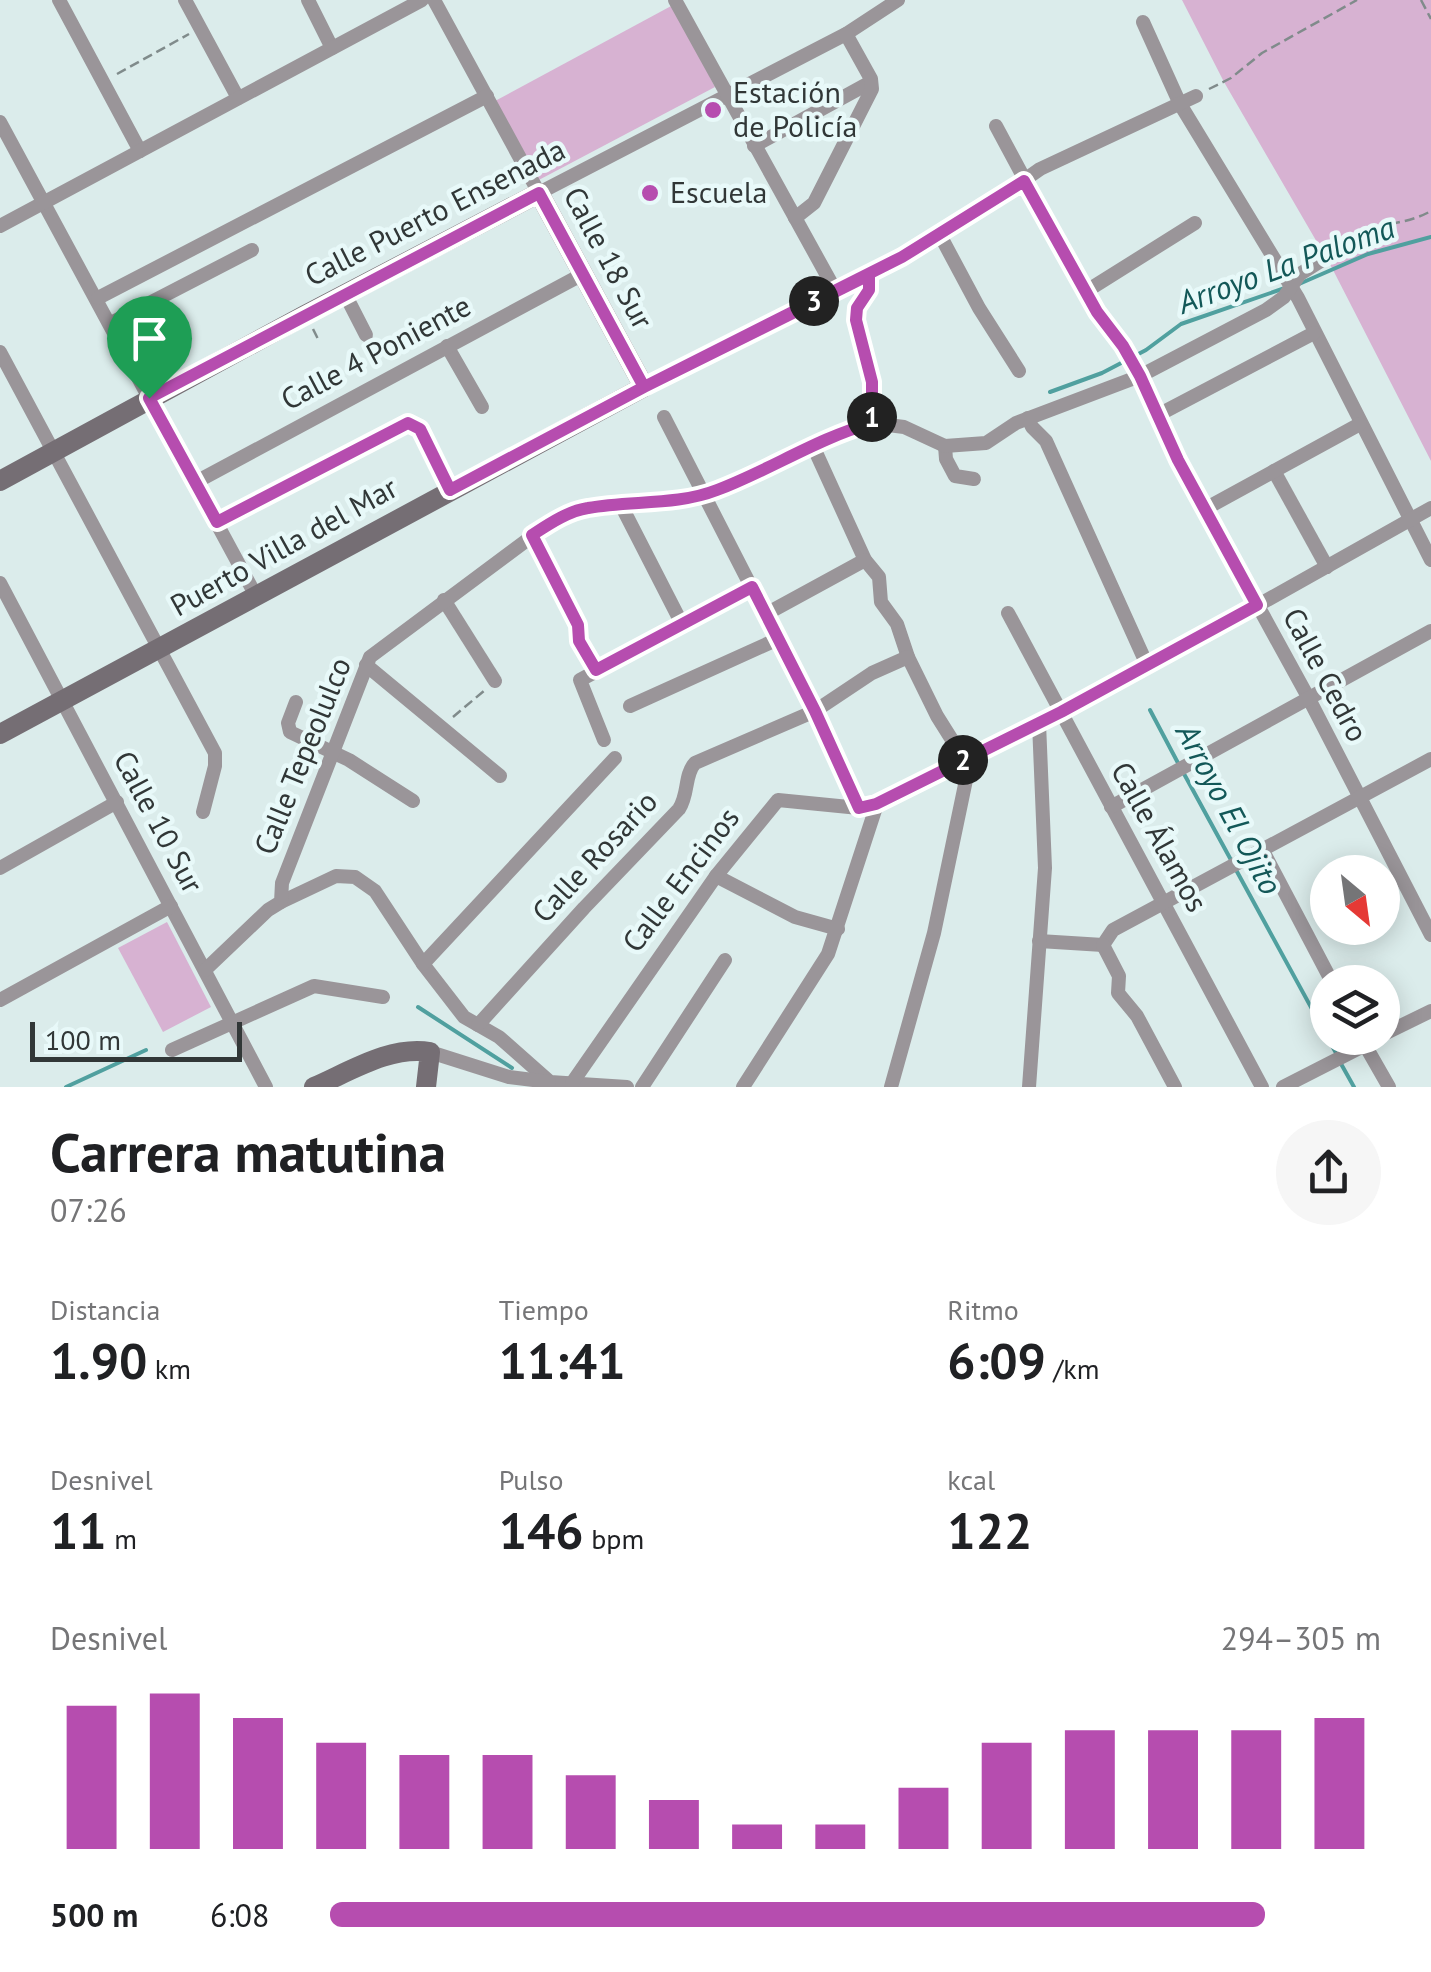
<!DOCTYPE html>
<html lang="es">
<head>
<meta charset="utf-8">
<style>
  body { margin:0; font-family:"PT Sans",sans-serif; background:#f6f6f6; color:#202124; height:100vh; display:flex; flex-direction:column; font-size:38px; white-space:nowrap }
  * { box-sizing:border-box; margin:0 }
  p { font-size:32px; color:#757577 }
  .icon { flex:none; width:55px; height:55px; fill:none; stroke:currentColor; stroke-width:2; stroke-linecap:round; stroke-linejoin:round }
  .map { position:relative; height:1087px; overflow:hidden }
  .side { display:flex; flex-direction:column; background:#fff; flex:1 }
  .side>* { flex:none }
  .needle { width:65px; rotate:151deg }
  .fabs { position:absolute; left:1310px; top:855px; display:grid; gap:20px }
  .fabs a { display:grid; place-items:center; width:90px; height:90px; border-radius:50%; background:#fff; box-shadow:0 5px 25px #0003; font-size:50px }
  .scale { position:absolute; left:30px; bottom:25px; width:212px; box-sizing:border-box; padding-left:10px; border:5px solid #313737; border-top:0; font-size:28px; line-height:35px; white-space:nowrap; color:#313737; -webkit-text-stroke:8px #e8f9f9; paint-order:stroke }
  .pin { position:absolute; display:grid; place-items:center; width:85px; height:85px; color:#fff; margin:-102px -42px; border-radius:50% 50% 50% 0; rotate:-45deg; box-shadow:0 0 10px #0007 }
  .pin .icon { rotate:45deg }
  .km { position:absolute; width:50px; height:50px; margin:-25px; border-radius:50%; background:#222; color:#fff; font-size:28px; line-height:50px; text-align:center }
  .round { display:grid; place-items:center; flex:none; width:105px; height:105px; border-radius:52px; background:#f6f6f6 }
  .head { display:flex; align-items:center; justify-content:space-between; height:170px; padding:0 50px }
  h1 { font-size:55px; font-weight:700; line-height:75px }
  .figures { display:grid; grid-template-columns:repeat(3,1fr); gap:15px; height:170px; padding:10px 50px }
  .figures div { display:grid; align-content:center }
  .figures b { font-size:50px; font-weight:700 }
  .figures small { font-size:28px; font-weight:400 }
  .figures p { font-size:28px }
  .chart { height:280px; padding:20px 50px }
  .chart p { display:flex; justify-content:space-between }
  .chart svg { width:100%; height:180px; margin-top:10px; stroke:#b64daf; stroke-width:6 }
  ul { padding:0 50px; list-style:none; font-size:32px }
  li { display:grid; grid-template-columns:160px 120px 1fr; align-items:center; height:75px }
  li i { height:25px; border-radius:12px; background:#b64daf }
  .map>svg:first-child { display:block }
  .green { fill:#d7b2d2 }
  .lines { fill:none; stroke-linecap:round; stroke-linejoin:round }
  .stream { stroke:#50a09f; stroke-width:4 }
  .path { stroke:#808b8b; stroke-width:2.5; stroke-dasharray:10 5; stroke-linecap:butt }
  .street { stroke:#9a9599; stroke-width:14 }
  .secondary { stroke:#756e74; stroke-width:20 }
  .route-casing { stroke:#fff; stroke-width:20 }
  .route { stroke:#b64daf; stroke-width:12 }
  .poi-dot { fill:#b64daf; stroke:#e8f9f9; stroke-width:4 }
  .labels { text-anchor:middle; stroke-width:9; stroke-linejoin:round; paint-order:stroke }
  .poi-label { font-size:30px; fill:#313737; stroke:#e8f9f9; text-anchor:start }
  .street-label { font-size:30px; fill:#313737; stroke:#e8f9f9 }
  .water-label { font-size:32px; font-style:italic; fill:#135858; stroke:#e8f9f9 }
</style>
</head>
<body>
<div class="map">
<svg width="1431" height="1087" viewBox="0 0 1431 1087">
  <rect width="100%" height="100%" fill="#dbeceb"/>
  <!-- green -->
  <g class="green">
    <polygon points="1182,0 1431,0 1431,461 1332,268 1224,82"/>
    <polygon points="673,5 715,87 535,182 495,101"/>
    <polygon points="167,922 211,1007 163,1032 118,948"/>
  </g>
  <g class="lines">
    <!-- stream -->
    <g class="stream">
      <polyline points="1299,284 1368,254 1431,237"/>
      <polyline points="1050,392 1102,373 1146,350 1181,324 1285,288"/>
      <polyline points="1150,710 1178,763"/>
      <polyline points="1183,772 1231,860"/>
      <polyline points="1235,868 1336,1053"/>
      <polyline points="418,1007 512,1068"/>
      <polyline points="1340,1062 1354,1087"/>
      <polyline points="66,1087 146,1050"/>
    </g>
    <!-- path -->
    <g class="path">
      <polyline points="1421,0 1431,19"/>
      <polyline points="117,74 189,34"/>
      <polyline points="1209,89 1231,78 1262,53 1357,0"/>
      <path d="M1336,248c33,-29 63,-19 95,-37"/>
      <path d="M869,290c-23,38 -4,49 2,88 2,10 0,22 1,33"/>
      <polyline points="313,329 319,341"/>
      <polyline points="453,717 485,690"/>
    </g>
    <!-- street -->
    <g class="street">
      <polyline points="59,0 140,151"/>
      <polyline points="185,0 238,98"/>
      <polyline points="308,0 332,48"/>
      <polyline points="434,0 539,193 846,34 898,0"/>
      <polyline points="675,0 835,290"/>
      <polyline points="1143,22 1180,104 1298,298 1431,560"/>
      <polyline points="0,122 256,596"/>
      <polyline points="996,126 1085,292 1140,376 1178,460 1308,697 1431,935"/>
      <polyline points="754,146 871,82"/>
      <polyline points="795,218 814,203 872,89 871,79 846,34"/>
      <polyline points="0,226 422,0"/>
      <polyline points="940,235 979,308 1019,371"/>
      <polyline points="1085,292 1195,223"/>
      <polyline points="345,294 366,335"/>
      <polyline points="98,298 487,96"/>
      <polyline points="111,323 252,250"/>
      <polyline points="447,346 482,407"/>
      <polyline points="0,352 215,753 215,766 203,812"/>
      <path d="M644,387c134,-68 273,-130 396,-218l156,-73"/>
      <polyline points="1158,415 1314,333"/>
      <polyline points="664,417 815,711 859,808"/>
      <polyline points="1028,418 1032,427 1046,441 1148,667"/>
      <polyline points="813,446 865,560 879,577 881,602 897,624 908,657 937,716 964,759"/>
      <polyline points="945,446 946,459 955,476 974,479"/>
      <polyline points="1274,471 1327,567"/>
      <polyline points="196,482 583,274"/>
      <polyline points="621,505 683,626"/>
      <polyline points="1205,509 1360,424"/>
      <polyline points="217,522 408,423 420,429 450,490"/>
      <polyline points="533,535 578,625 579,641 596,671"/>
      <polyline points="0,583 266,1087"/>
      <polyline points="444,600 495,681"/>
      <polyline points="1008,613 1262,1087"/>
      <polyline points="766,614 865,560"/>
      <polyline points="366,665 500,776"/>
      <polyline points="296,702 288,723 290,732 349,760 413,801"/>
      <polyline points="630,706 778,639"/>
      <polyline points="604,740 580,680 753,587"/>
      <polyline points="1111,807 1431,631"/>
      <polyline points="1262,849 1332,982"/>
      <polyline points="0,868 117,802"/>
      <polyline points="716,876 795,917 838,929"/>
      <polyline points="281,902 336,876 355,877 375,891 423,964 464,1017 499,1037 550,1082 627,1087"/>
      <polyline points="1039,941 1103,945 1113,930 1431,759"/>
      <polyline points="1103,945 1119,976 1118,993 1137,1016 1175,1087"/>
      <polyline points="423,964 615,758"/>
      <polyline points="205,970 268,910 281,902 282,883 370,657 550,523 587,508 685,499 716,490 848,430 872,423 904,427 945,446 986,443 1016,423 1140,376 1266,310 1284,297 1300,274 1327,257"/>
      <polyline points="0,1000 171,906"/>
      <path d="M478,1025l106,-117 95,-99c10,-15 5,-34 16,-46l120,-52 57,-38 36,-16"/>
      <polyline points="1382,1035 1431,1011"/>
      <polyline points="1361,1038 1389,1087"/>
      <polyline points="172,1050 314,986 383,997"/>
      <polyline points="430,1052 509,1077 549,1082"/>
      <polyline points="572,1083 716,876 778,800 859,808 877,804 1148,667 1431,508"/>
      <polyline points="642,1087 725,960"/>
      <polyline points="743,1087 828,954 877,804"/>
      <polyline points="891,1087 934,933 971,756"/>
      <polyline points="1029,1087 1045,868 1039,723"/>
      <polyline points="1283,1087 1379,1038"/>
    </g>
    <!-- secondary -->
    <g class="secondary">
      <polyline points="0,481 305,315 539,193 644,387 0,734"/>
      <path d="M314,1087c35,-15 77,-42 116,-35l-4,35"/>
    </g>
  </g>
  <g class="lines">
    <defs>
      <path id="route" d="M149,398l68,124 191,-99 12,6 30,61 194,-103 225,-112v15l-12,18 -1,12 16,62v41c-54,15 -102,47 -155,67 -41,16 -87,10 -129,18 -20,3 -39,16 -56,27l46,90 1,16 17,29 156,-83 63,124 44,97 17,-4 185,-92 196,-107 -79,-145 -38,-84 -17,-30 -26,-34 -73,-131 -122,76 -258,130 -105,-194 -390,205"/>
    </defs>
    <!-- route casing -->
    <use href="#route" class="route-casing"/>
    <!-- route -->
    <use href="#route" class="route"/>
  </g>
  <!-- markers -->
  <g class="poi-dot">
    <circle cx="713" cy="110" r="10"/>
    <circle cx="650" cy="193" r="10"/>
  </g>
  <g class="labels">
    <!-- poi labels -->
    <g class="poi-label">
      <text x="733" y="103">Estación<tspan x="733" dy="34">de Policía</tspan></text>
      <text x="670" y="203">Escuela</text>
    </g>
    <!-- street labels -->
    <g class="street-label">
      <text transform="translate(435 213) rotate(-27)" y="10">Calle Puerto Ensenada</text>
      <text transform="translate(608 258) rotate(62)" y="10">Calle 18 Sur</text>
      <text transform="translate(376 353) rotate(-28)" y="10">Calle 4 Poniente</text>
      <text transform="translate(284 547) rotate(-29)" y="10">Puerto Villa del Mar</text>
      <text transform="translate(1325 675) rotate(62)" y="10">Calle Cedro</text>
      <text transform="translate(303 756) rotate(-68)" y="10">Calle Tepeolulco</text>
      <text transform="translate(158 822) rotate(62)" y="10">Calle 10 Sur</text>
      <text transform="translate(1159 837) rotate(61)" y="10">Calle Álamos</text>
      <text transform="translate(595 857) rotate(-47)" y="10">Calle Rosario</text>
      <text transform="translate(681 880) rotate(-53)" y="10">Calle Encinos</text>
    </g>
    <!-- water labels -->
    <g class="water-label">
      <text transform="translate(1286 265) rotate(-20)" y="11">Arroyo La Paloma</text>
      <text transform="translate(1229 809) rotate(62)" y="11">Arroyo El Ojito</text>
    </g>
  </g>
</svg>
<div class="fabs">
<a><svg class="needle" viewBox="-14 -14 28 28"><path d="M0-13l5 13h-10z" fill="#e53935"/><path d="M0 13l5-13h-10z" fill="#757577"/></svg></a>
<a><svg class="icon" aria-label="layers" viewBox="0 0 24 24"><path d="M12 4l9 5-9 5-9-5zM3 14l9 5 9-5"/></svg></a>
</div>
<div class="scale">100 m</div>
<div class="pin" style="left:149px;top:398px;background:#1e9e55"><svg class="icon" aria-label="arrive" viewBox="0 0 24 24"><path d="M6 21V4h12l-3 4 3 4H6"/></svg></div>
<b class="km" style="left:872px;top:417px">1</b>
<b class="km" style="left:963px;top:760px">2</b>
<b class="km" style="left:814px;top:301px">3</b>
</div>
<section class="side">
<div class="head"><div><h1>Carrera matutina</h1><p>07:26</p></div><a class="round"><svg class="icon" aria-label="share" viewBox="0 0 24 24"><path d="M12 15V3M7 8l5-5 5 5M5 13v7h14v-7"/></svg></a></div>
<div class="figures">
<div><p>Distancia</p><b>1.90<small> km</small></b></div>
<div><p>Tiempo</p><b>11:41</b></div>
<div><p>Ritmo</p><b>6:09<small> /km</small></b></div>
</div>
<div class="figures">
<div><p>Desnivel</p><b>11<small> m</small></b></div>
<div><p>Pulso</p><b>146<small> bpm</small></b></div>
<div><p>kcal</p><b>122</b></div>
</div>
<div class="chart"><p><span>Desnivel</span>294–305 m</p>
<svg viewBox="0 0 160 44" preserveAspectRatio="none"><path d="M5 44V9M15 44V6M25 44V12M35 44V18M45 44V21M55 44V21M65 44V26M75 44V32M85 44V38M95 44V38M105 44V29M115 44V18M125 44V15M135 44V15M145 44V15M155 44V12"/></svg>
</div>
<ul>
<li><b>500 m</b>6:08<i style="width:89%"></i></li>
</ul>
</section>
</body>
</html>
